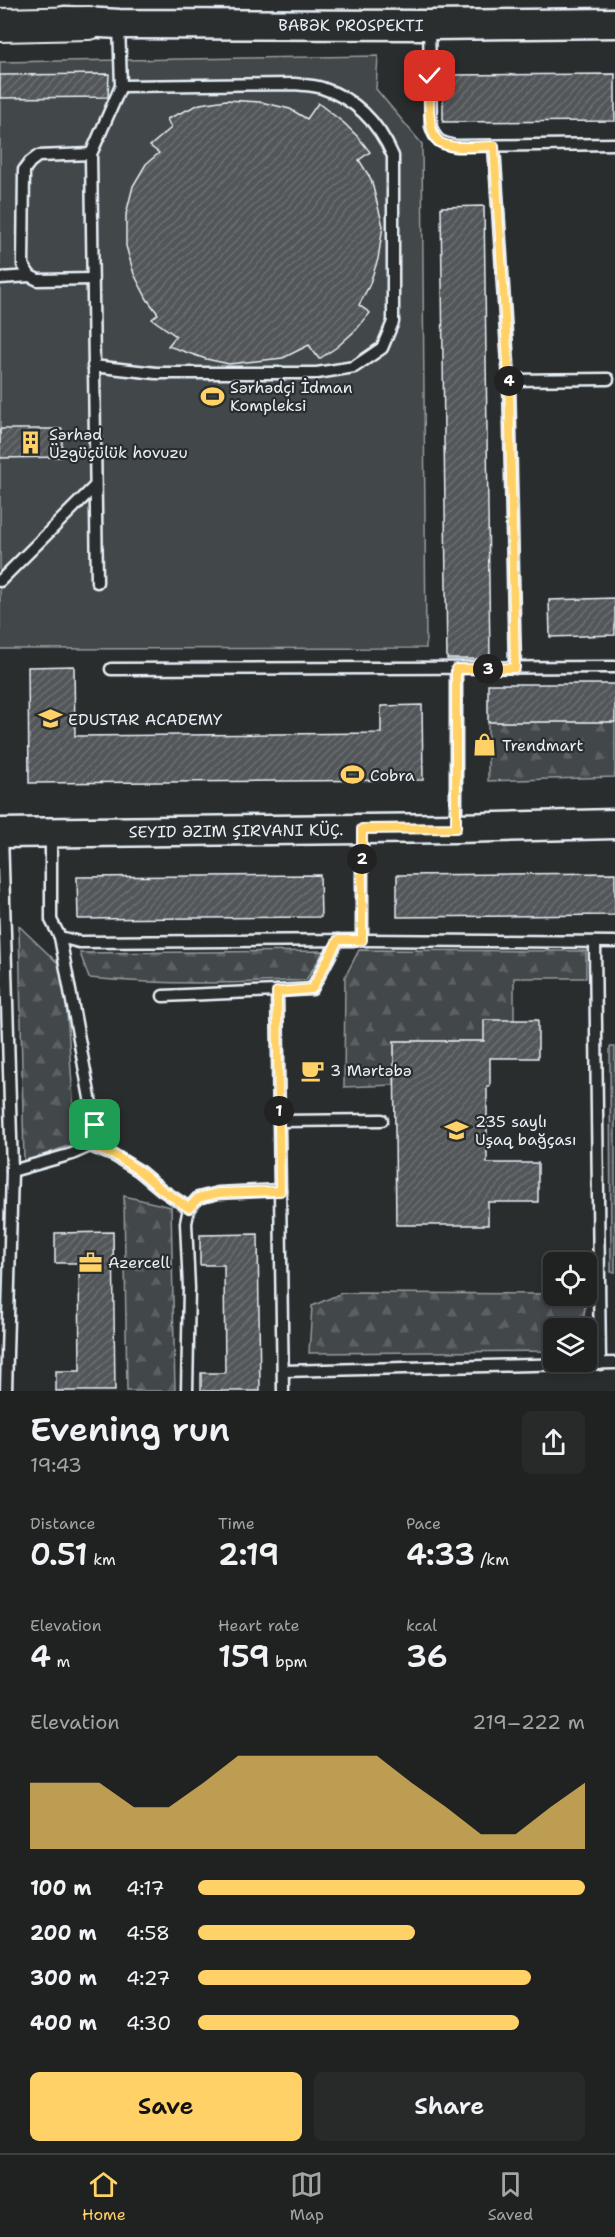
<!DOCTYPE html>
<html lang="en">
<head>
<meta charset="utf-8">
<style>
  body { margin:0; font-family:"Shantell Sans",sans-serif; background:#282a2a; color:#f1f3f6; height:100vh; display:flex; flex-direction:column; font-size:22px; white-space:nowrap }
  * { box-sizing:border-box; margin:0 }
  p { font-size:20px; color:#a2a4a5 }
  .icon { flex:none; width:33px; height:33px; fill:none; stroke:currentColor; stroke-width:2; stroke-linecap:round; stroke-linejoin:round }
  .map { position:relative; height:1391px; overflow:hidden }
  .sheet { display:flex; flex-direction:column; background:#202222; flex:1 }
  .sheet>* { flex:none }
  .controls { position:absolute; left:543px; top:1252px; display:grid; gap:12px }
  .controls a { display:grid; place-items:center; width:54px; height:54px; border-radius:9px; background:#202222; box-shadow:0 3px 9px #0003,0 0 0 2px #3d3f40; font-size:30px }
  .pin { position:absolute; display:grid; place-items:center; width:51px; height:51px; color:#fff; margin:-26px; border-radius:12px; box-shadow:0 3px 9px #0006 }
  .km { position:absolute; width:30px; height:30px; margin:-15px; border-radius:50%; background:#222; color:#fff; font-size:16px; line-height:30px; text-align:center }
  .round { display:grid; place-items:center; flex:none; width:63px; height:63px; border-radius:9px; background:#282a2a }
  .head { display:flex; align-items:center; justify-content:space-between; height:102px; padding:0 30px }
  h1 { font-size:33px; font-weight:600; line-height:45px }
  .metrics { display:grid; grid-template-columns:repeat(3,1fr); gap:9px; height:102px; padding:6px 30px }
  .metrics div { display:grid; align-content:center }
  .metrics b { font-size:30px; font-weight:600 }
  .metrics small { font-size:16px; font-weight:400 }
  .metrics p { font-size:16px }
  .chart { height:168px; padding:12px 30px }
  .chart p { display:flex; justify-content:space-between }
  .chart svg { width:100%; height:108px; margin-top:6px; fill:#ffd166; opacity:.7 }
  .button { display:flex; gap:12px; margin-top:auto; padding:12px 30px }
  .button a { flex:1; height:69px; border-radius:9px; background:#ffd166; color:#111; font-size:24px; font-weight:600; line-height:69px; text-align:center }
  .button a+a { background:#282a2a; color:#f1f3f6 }
  ul { padding:0 30px; list-style:none; font-size:20px }
  li { display:grid; grid-template-columns:96px 72px 1fr; align-items:center; height:45px }
  li i { height:15px; border-radius:8px; background:#ffd166 }
  .dock { display:flex; justify-content:space-around; align-items:center; height:84px; border-top:2px solid #3d3f40; background:#202222; font-size:16px; color:#a2a4a5 }
  .dock a { display:grid; justify-items:center; gap:3px }
  .dock .current { color:#ffd166 }
  .map>svg:first-child { display:block }
  .forest { fill:url(#forest-firs); stroke:#959ca0; stroke-width:1.5 }
  .green { fill:#424648; stroke:#959ca0; stroke-width:1.5 }
  .building { fill:url(#building-hatch); stroke:#e8f1f8; stroke-width:1.5 }
  .lines { fill:none; stroke-linecap:round; stroke-linejoin:round }
  .service-casing { stroke:#e8f1f8; stroke-width:15 }
  .secondary-casing { stroke:#e8f1f8; stroke-width:33 }
  .primary-casing { stroke:#e8f1f8; stroke-width:36 }
  .service { stroke:#2a2d2e; stroke-width:10 }
  .secondary { stroke:#2a2d2e; stroke-width:28 }
  .primary { stroke:#2a2d2e; stroke-width:32 }
  .route-casing { stroke:#fff; stroke-width:12 }
  .route { stroke:#ffd166; stroke-width:8 }
  .labels { text-anchor:middle; stroke-width:4.5; stroke-linejoin:round; paint-order:stroke }
  .street-label { font-size:16px; fill:#e8f1f8; stroke:#2a2d2e }
  .poi-label { font-size:16px; fill:#e8f1f8; stroke:#2a2d2e; text-anchor:start }
</style>
</head>
<body>
<div class="map">
<svg width="615" height="1391" viewBox="0 0 615 1391">
  <defs>
    <pattern id="forest-firs" width="22" height="20" patternUnits="userSpaceOnUse" patternTransform="scale(1.5)"><rect width="22" height="20" fill="#424648"/><path d="M5 1l3.5 6h-7zM16 11l3.5 6h-7z" fill="#5d6163"/></pattern>
    <pattern id="building-hatch" width="6" height="6" patternUnits="userSpaceOnUse" patternTransform="scale(1.5)"><rect width="6" height="6" fill="#535759"/><path d="M-1 1l2-2M0 6l6-6M5 7l2-2" fill="none" stroke="#6c7072"/></pattern>
  </defs>
  <rect width="100%" height="100%" fill="#2a2d2e"/>
  <filter id="ink" filterUnits="userSpaceOnUse"><feTurbulence type="fractalNoise" baseFrequency=".0167" numOctaves="2"/><feDisplacementMap in="SourceGraphic" scale="12" xChannelSelector="R" yChannelSelector="G"/><feConvolveMatrix kernelMatrix="1 2 1 2 8 2 1 2 1" color-interpolation-filters="sRGB"/></filter>
  <g filter="url(#ink)">
    <!-- forest -->
    <g class="forest">
      <polygon points="488,722 615,722 615,777 488,781"/>
      <polygon points="19,926 64,969 76,1143 24,1162"/>
      <polygon points="359,950 586,951 586,978 514,978 514,1020 484,1041 394,1041 394,1085 344,1087 345,977"/>
      <path d="M324,951l-18,29c-73,4 -145,5 -217,-2l-9,-25z"/>
      <polygon points="610,1047 615,1047 615,1272 611,1272"/>
      <polygon points="124,1196 171,1207 175,1391 127,1391"/>
      <polygon points="342,1293 553,1294 554,1296 586,1296 587,1294 582,1329 554,1329 553,1351 309,1353 312,1306"/>
    </g>
    <!-- green -->
    <polygon class="green" points="378,56 376,89 422,144 426,648 0,649 0,62"/>
    <!-- building -->
    <g class="building">
      <polygon points="109,74 108,97 0,98 0,75"/>
      <polygon points="615,74 615,121 443,122 443,75"/>
      <polygon points="226,100 261,102 290,109 307,119 318,103 344,123 359,138 370,152 359,160 371,179 383,226 378,259 369,286 359,305 370,313 356,330 337,347 319,359 309,345 283,358 229,364 206,359 168,346 176,336 152,319 158,314 147,299 134,274 126,246 126,214 133,186 146,164 159,153 150,146 171,128 167,119 200,104"/>
      <polygon points="484,206 490,659 447,659 441,207"/>
      <polygon points="0,429 62,429 62,457 0,458"/>
      <polygon points="615,598 615,635 550,637 549,600"/>
      <polygon points="74,666 75,736 381,733 381,706 422,705 423,780 29,783 28,667"/>
      <rect x="488" y="684" width="127" height="38"/>
      <polygon points="615,873 615,915 397,917 397,875"/>
      <polygon points="320,875 321,917 78,919 77,877"/>
      <polygon points="484,1020 538,1020 538,1058 490,1058 490,1086 487,1086 487,1163 538,1163 538,1202 488,1202 488,1225 396,1225 394,1041 484,1041"/>
      <polygon points="113,1232 115,1391 56,1391 56,1371 80,1371 79,1263 55,1263 55,1233"/>
      <polygon points="258,1234 260,1391 201,1391 201,1373 225,1373 224,1265 200,1265 200,1235"/>
    </g>
    <g class="lines">
      <defs>
        <g id="service">
          <path d="M429,25l2,101c4,15 10,17 25,20l159,-2"/>
          <polyline points="494,146 509,380 515,668"/>
          <polyline points="91,154 38,156 30,162 24,170 23,265 30,276 38,280 92,279"/>
          <polyline points="0,278 30,276"/>
          <path d="M93,366l63,7h161l37,-6 28,-19 11,-26v-166c-14,-32 -37,-57 -71,-68 -8,-3 -19,-3 -28,-4l-173,2"/>
          <polyline points="509,380 608,379"/>
          <polyline points="0,581 95,486"/>
          <polyline points="97,582 91,154 121,86 119,24"/>
          <polyline points="111,669 615,667"/>
          <polyline points="456,669 456,828"/>
          <polyline points="362,829 362,940"/>
          <polyline points="2,833 12,1171 6,1391"/>
          <polyline points="51,833 51,920 60,937 79,942 362,940 615,942"/>
          <polyline points="595,943 600,1364"/>
          <polyline points="163,996 277,991"/>
          <polyline points="279,1121 382,1120"/>
          <polyline points="90,1146 115,1156 138,1170 162,1190 189,1208"/>
          <polyline points="12,1171 72,1154 90,1146 95,1125 60,937"/>
          <polyline points="283,1371 615,1363"/>
          <polyline points="187,1391 189,1288 186,1223 189,1208 198,1198 218,1193 280,1190"/>
          <polyline points="283,1391 277,991 312,989 338,940"/>
        </g>
        <g id="secondary">
          <path id="s1" d="M65,21l54,3 310,1 186,-2"/>
          <path id="s2" d="M0,833l456,-5 159,-4"/>
        </g>
        <polyline id="primary" points="0,25 89,23"/>
      </defs>
      <!-- service casing -->
      <use href="#service" class="service-casing"/>
      <!-- secondary casing -->
      <use href="#secondary" class="secondary-casing"/>
      <!-- primary casing -->
      <use href="#primary" class="primary-casing"/>
      <!-- service -->
      <use href="#service" class="service"/>
      <!-- secondary -->
      <use href="#secondary" class="secondary"/>
      <!-- primary -->
      <use href="#primary" class="primary"/>
    </g>
  </g>
  <g class="lines" filter="url(#ink)">
    <defs>
      <path id="route" d="M95,1125l-5,21 26,10 22,14 24,20 27,18 9,-10 20,-5 62,-2 -3,-199 35,-3 26,-49h24v-111l94,-1v-159l59,-1 -6,-288 -15,-234c-15,0 -39,4 -53,-3 -16,-8 -11,-51 -11,-67"/>
    </defs>
    <!-- route casing -->
    <use href="#route" class="route-casing"/>
    <!-- route -->
    <use href="#route" class="route"/>
  </g>
  <!-- icons -->
  <defs>
    <symbol id="stadium-bare" viewBox="-9 -9 18 18"><path d="M0-5a6.5 5 0 1 0 0 10a6.5 5 0 1 0 0-10ZM-3.5-1.8h7v3.6h-7Z" fill="#ffd166" stroke="#2a2d2e" stroke-width="2.5" paint-order="stroke"/></symbol>
    <symbol id="building-bare" viewBox="-9 -9 18 18"><path d="M-4-6H4V6H1V3H-1V6H-4ZM-2.5-4.3h1.7v1.8h-1.7ZM.8-4.3h1.7v1.8H.8ZM-2.5-1h1.7V.8h-1.7ZM.8-1h1.7V.8H.8Z" fill="#ffd166" stroke="#2a2d2e" stroke-width="2.5" paint-order="stroke"/></symbol>
    <symbol id="university-bare" viewBox="-9 -9 18 18"><path d="M0-5L7-2L0 1L-7-2ZM-4 1L0 2.5L4 1V4Q0 6-4 4Z" fill="#ffd166" stroke="#2a2d2e" stroke-width="2.5" paint-order="stroke"/></symbol>
    <symbol id="shop-bare" viewBox="-9 -9 18 18"><path d="M-5-2.5h2.3a2.7 3.5 0 0 1 5.4 0H5L5.5 6h-11ZM-1.5-2.5h3a1.5 2.3 0 0 0-3 0Z" fill="#ffd166" stroke="#2a2d2e" stroke-width="2.5" paint-order="stroke"/></symbol>
    <symbol id="cafe-bare" viewBox="-9 -9 18 18"><path d="M-5.5-4.5H6V0H3Q3 3.5 0 3.5H-2.5Q-5.5 3.5-5.5 0ZM3-3.2v2h1.7v-2ZM-6 4.5H4V6H-6Z" fill="#ffd166" stroke="#2a2d2e" stroke-width="2.5" paint-order="stroke"/></symbol>
    <symbol id="school-bare" viewBox="-9 -9 18 18"><path d="M0-5L7-2L0 1L-7-2ZM-4 1L0 2.5L4 1V4Q0 6-4 4Z" fill="#ffd166" stroke="#2a2d2e" stroke-width="2.5" paint-order="stroke"/></symbol>
    <symbol id="office-bare" viewBox="-9 -9 18 18"><path d="M-6-3h4V-5.5h4V-3h4V5H-6ZM-1-4.5V-3h2v-1.5ZM-6 0V1H6V0Z" fill="#ffd166" stroke="#2a2d2e" stroke-width="2.5" paint-order="stroke"/></symbol>
  </defs>
  <g fill-rule="evenodd">
    <use href="#stadium-bare" x="196" y="380" width="33" height="33"/>
    <use href="#building-bare" x="14" y="426" width="33" height="33"/>
    <use href="#university-bare" x="34" y="702" width="33" height="33"/>
    <use href="#shop-bare" x="468" y="728" width="33" height="33"/>
    <use href="#stadium-bare" x="336" y="758" width="33" height="33"/>
    <use href="#cafe-bare" x="296" y="1054" width="33" height="33"/>
    <use href="#school-bare" x="440" y="1114" width="33" height="33"/>
    <use href="#office-bare" x="74" y="1246" width="33" height="33"/>
  </g>
  <g class="labels">
    <!-- street labels -->
    <g class="street-label">
      <text dy="6" stroke="none"><textPath href="#s1" startOffset="286">BABƏK PROSPEKTI</textPath></text>
      <text dy="6" stroke="none"><textPath href="#s2" startOffset="236">SEYID ƏZIM ŞIRVANI KÜÇ.</textPath></text>
    </g>
    <!-- poi labels -->
    <g class="poi-label">
      <text x="230" y="393">Sərhədçi İdman<tspan x="230" dy="18">Kompleksi</tspan></text>
      <text x="49" y="440">Sərhəd<tspan x="49" dy="18">Üzgüçülük hovuzu</tspan></text>
      <text x="68" y="725">EDUSTAR ACADEMY</text>
      <text x="502" y="751">Trendmart</text>
      <text x="370" y="781">Cobra</text>
      <text x="330" y="1076">3 Mərtəbə</text>
      <text x="475" y="1127">235 saylı<tspan x="475" dy="18">Uşaq bağçası</tspan></text>
      <text x="108" y="1268">Azercell</text>
    </g>
  </g>
</svg>
<div class="controls">
<a><svg class="icon" aria-label="locate" viewBox="0 0 24 24"><circle cx="12" cy="12" r="6"/><path d="M12 2v4M12 18v4M2 12h4M18 12h4"/></svg></a>
<a><svg class="icon" aria-label="layers" viewBox="0 0 24 24"><path d="M12 4l9 5-9 5-9-5zM3 14l9 5 9-5"/></svg></a>
</div>
<div class="pin" style="left:95px;top:1125px;background:#1e9e55"><svg class="icon" aria-label="arrive" viewBox="0 0 24 24"><path d="M6 21V4h12l-3 4 3 4H6"/></svg></div>
<div class="pin" style="left:430px;top:76px;background:#d93025"><svg class="icon" aria-label="check" viewBox="0 0 24 24"><path d="M5 12l5 5 9-10"/></svg></div>
<b class="km" style="left:279px;top:1111px">1</b>
<b class="km" style="left:362px;top:859px">2</b>
<b class="km" style="left:488px;top:669px">3</b>
<b class="km" style="left:509px;top:381px">4</b>
</div>
<section class="sheet">
<div class="head"><div><h1>Evening run</h1><p>19:43</p></div><a class="round"><svg class="icon" aria-label="share" viewBox="0 0 24 24"><path d="M12 15V3M7 8l5-5 5 5M5 13v7h14v-7"/></svg></a></div>
<div class="metrics">
<div><p>Distance</p><b>0.51<small> km</small></b></div>
<div><p>Time</p><b>2:19</b></div>
<div><p>Pace</p><b>4:33<small> /km</small></b></div>
</div>
<div class="metrics">
<div><p>Elevation</p><b>4<small> m</small></b></div>
<div><p>Heart rate</p><b>159<small> bpm</small></b></div>
<div><p>kcal</p><b>36</b></div>
</div>
<div class="chart"><p><span>Elevation</span>219–222 m</p>
<svg viewBox="0 0 160 44" preserveAspectRatio="none"><path d="M0 44V17L10 17L20 17L30 27L40 27L50 17L60 6L70 6L80 6L90 6L100 6L110 17L120 27L130 38L140 38L150 27L160 17V44z"/></svg>
</div>
<ul>
<li><b>100 m</b>4:17<i style="width:100%"></i></li>
<li><b>200 m</b>4:58<i style="width:56%"></i></li>
<li><b>300 m</b>4:27<i style="width:86%"></i></li>
<li><b>400 m</b>4:30<i style="width:83%"></i></li>
</ul>
<div class="button"><a>Save</a><a>Share</a></div>
</section>
<nav class="dock">
<a class="current"><svg class="icon" aria-label="home" viewBox="0 0 24 24"><path d="M3 11l9-7 9 7M6 9v11h12V9"/></svg>Home</a>
<a><svg class="icon" aria-label="map" viewBox="0 0 24 24"><path d="M3 6l6-2 6 2 6-2v14l-6 2-6-2-6 2zM9 4v14M15 6v14"/></svg>Map</a>
<a><svg class="icon" aria-label="saved" viewBox="0 0 24 24"><path d="M7 4h10v16l-5-4-5 4z"/></svg>Saved</a>
</nav>
</body>
</html>
